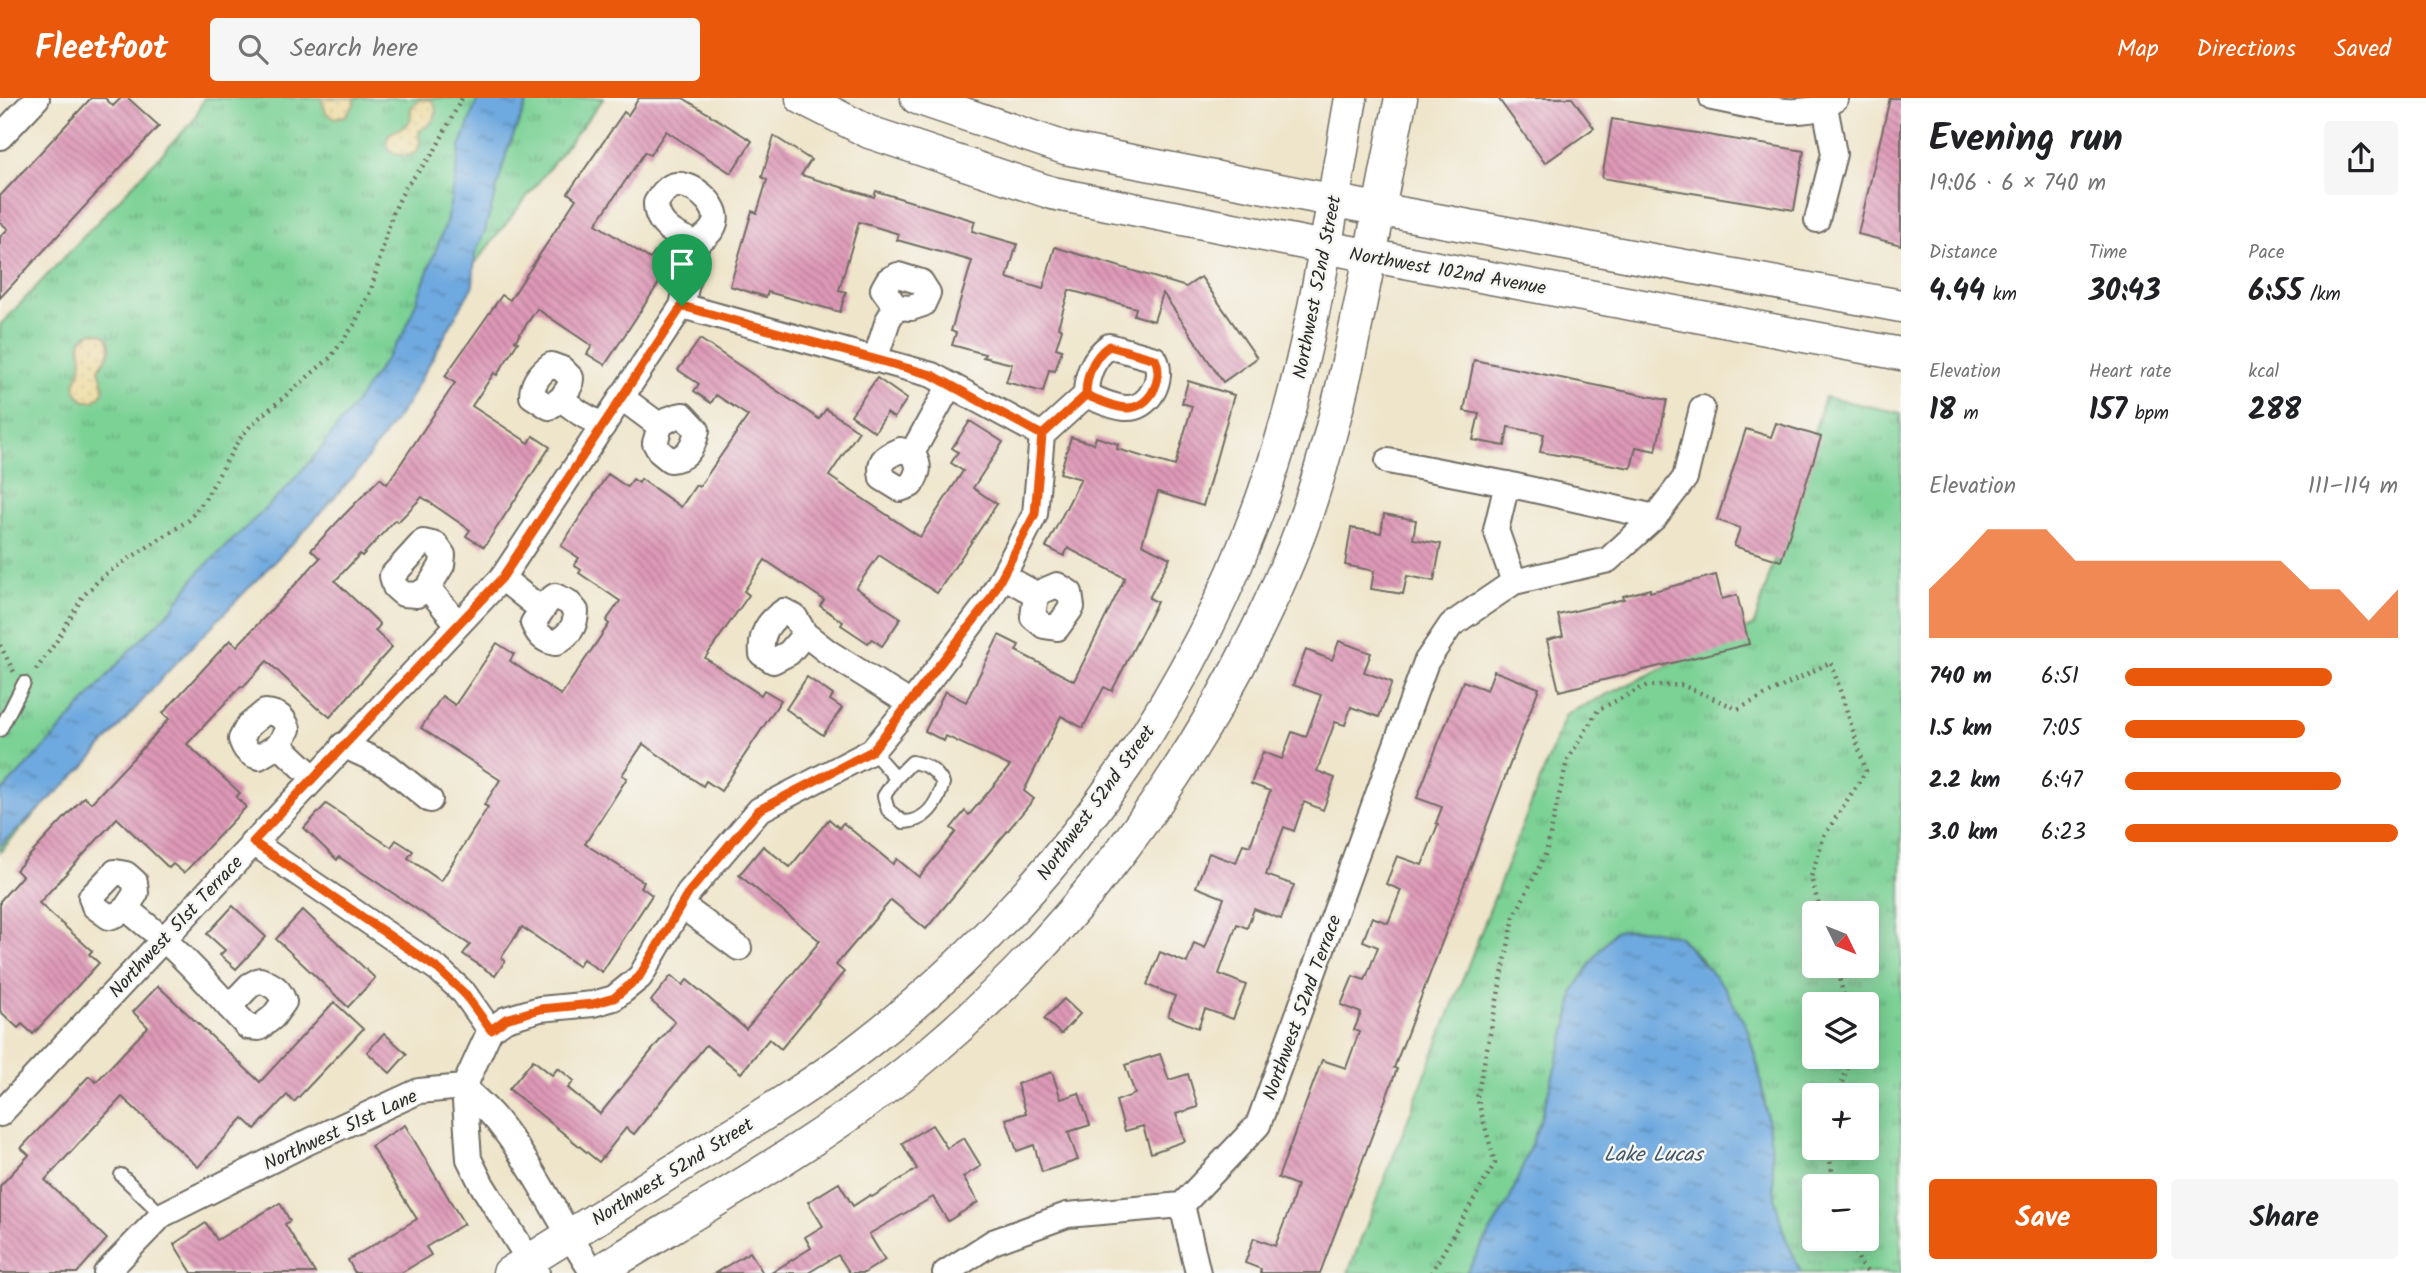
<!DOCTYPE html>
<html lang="en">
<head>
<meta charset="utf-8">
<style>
  body { margin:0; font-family:Kalam,sans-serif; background:#f6f6f6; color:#202124; height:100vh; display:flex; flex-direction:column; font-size:26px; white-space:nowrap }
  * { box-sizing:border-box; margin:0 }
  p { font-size:23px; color:#757577 }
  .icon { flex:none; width:38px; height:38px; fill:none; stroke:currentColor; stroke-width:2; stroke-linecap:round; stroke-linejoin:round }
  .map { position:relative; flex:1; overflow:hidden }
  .drawer { display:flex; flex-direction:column; background:#fff; width:525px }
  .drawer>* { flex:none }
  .needle { width:46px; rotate:133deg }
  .fabs { position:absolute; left:1802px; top:803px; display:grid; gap:14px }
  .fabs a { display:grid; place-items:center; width:77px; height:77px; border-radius:7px; background:#fff; box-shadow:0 4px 18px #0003; font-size:35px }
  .pin { position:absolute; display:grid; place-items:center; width:60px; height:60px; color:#fff; margin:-72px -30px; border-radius:50% 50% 50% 0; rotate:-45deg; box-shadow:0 0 7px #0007 }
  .pin .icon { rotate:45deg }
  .round { display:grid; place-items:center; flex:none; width:74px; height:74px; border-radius:7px; background:#f6f6f6 }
  .head { display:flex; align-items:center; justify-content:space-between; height:119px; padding:0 28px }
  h1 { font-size:38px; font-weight:600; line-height:52px }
  .metrics { display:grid; grid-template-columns:repeat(3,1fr); gap:10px; height:119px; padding:7px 28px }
  .metrics div { display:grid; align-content:center }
  .metrics b { font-size:30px; font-weight:600 }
  .metrics small { font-size:19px; font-weight:400 }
  .metrics p { font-size:19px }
  .chart { height:196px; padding:14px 28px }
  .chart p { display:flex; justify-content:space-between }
  .chart svg { width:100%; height:126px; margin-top:7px; fill:#ea580c; opacity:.7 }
  .cta { display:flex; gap:14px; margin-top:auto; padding:14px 28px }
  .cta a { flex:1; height:80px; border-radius:7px; background:#ea580c; color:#fff; font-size:28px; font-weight:600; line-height:80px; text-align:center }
  .cta a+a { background:#f6f6f6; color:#202124 }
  ul { padding:0 28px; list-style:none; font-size:23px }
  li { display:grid; grid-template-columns:112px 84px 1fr; align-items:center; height:52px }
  li i { height:18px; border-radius:9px; background:#ea580c }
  header { display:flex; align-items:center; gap:42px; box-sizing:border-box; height:98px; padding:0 35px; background:#ea580c; color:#fff }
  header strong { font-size:33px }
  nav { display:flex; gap:38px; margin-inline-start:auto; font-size:24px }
  .search { width:490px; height:63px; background:#f6f6f6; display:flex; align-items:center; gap:18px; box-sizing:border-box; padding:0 24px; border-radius:7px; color:#757577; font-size:26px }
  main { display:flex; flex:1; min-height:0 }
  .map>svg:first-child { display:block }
  .grass { fill:url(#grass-tufts); stroke:#537e60; stroke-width:2; fill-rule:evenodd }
  .sand { fill:url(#sand-dots); stroke:#8c8264; stroke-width:2 }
  .water { fill:url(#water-ripples); stroke:#4c6a85; stroke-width:2 }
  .building { fill:url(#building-back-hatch) }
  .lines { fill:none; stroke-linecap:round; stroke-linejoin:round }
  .service-casing { stroke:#706c63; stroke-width:16 }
  .minor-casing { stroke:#706c63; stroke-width:28 }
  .tertiary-casing { stroke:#706c63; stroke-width:35 }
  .path { stroke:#706c63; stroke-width:4.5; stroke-dasharray:2 5; stroke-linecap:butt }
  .service { stroke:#fff; stroke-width:12 }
  .minor { stroke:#fff; stroke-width:24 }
  .tertiary { stroke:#fff; stroke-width:32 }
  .route-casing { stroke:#fff; stroke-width:14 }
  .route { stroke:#ea580c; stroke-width:9 }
  .labels { text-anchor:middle; stroke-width:5; stroke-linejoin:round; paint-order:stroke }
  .street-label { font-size:19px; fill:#2b2b2b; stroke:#f6f6f2 }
  .water-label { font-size:21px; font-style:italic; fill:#42576a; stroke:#f6f6f2 }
</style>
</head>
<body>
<header>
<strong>Fleetfoot</strong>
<div class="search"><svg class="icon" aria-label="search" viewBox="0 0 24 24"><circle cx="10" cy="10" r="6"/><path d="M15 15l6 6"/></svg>Search here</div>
<nav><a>Map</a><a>Directions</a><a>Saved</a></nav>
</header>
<main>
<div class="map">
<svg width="1901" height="1175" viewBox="0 0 1901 1175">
  <defs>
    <pattern id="grass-tufts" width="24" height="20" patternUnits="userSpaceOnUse" patternTransform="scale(1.75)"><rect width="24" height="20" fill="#7bd195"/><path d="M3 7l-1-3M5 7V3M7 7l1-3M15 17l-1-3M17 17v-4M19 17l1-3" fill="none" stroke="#65aa7a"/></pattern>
    <pattern id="sand-dots" width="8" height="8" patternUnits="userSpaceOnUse" patternTransform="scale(1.75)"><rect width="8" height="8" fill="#eeda9e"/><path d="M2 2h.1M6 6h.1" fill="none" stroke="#cb8" stroke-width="1.8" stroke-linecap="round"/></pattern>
    <pattern id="water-ripples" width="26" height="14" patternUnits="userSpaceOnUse" patternTransform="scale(1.75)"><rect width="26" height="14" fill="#6ea9df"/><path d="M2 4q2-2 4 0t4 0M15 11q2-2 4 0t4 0" fill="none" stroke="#5b8ab5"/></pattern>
    <pattern id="building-back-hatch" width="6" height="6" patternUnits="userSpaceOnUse" patternTransform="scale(1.75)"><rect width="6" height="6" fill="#de99b7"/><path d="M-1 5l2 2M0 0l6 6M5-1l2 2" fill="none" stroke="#b47d95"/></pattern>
  </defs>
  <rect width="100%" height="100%" fill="#f6f6f2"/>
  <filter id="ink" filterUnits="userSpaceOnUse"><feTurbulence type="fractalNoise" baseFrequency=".0143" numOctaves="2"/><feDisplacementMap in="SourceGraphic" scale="14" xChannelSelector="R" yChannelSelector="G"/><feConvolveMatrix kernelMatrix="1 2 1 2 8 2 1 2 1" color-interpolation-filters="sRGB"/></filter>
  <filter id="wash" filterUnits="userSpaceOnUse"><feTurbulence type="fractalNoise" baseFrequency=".00686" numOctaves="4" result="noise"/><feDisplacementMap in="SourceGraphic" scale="28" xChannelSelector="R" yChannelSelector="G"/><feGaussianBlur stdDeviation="1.57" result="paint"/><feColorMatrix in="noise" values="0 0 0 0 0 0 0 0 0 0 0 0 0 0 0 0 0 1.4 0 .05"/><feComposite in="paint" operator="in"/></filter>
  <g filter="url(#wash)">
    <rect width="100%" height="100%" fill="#efe5cb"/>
    <!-- grass -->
    <g class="grass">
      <polygon points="204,0 604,0 107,637 0,754 0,227 194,22"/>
      <path d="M1825,299l76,16v860h-100l-18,-42 -8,-32 -5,-63 -11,-66 -12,-42 -44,-67 -25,-25 -34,-7 -29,2 -20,26 -21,33 -6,34 -29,100 -29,75 -44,74h-118l218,-559 188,-89zM1815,816h52v52h-52zM1815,906h52v53h-52zM1815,998h52v52h-52zM1815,1088h52v53h-52z"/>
    </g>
    <!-- sand -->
    <g class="sand">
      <polygon points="321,0 354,0 354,7 345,18 335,20 326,15"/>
      <path d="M421,1l10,1 3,3c6,15 -3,21 -15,28 0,4 1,8 1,12 -3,18 -25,14 -33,4 -2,-20 11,-14 21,-23 4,-4 3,-11 3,-16z"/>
      <path d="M93,234l11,2c13,15 3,21 -5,35 3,14 11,21 -5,32h-9c-17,-13 -7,-20 -4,-36 4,-16 -11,-24 12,-33z"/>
    </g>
    <!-- water -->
    <g class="water">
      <polygon points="478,0 529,0 508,50 485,133 475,156 473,187 407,306 358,373 305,432 171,570 83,670 0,748 0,695 55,638 129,553 172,511 199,474 285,392 318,354 352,310 405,233 445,128 455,84 460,49"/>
      <polygon points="1644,831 1678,838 1725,890 1747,930 1759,972 1770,1038 1775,1101 1783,1133 1801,1175 1466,1175 1510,1101 1539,1026 1568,926 1574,892 1595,859 1615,833"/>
    </g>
    <g id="blocks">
      <!-- building -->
      <g class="building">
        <polygon points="91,0 105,0 113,8 121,0 128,0 159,28 0,200 0,139 8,131 0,124 0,98"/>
        <polygon points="639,0 683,0 752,43 731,75 666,33 650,57 645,54 596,126 650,161 655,154 672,165 605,267 587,256 592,248 537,211 515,243 518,244 497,277 494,275 472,308 529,345 533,338 550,349 484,449 466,438 470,432 422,399 398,424 395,422 362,458 360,456 335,483 376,522 380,527 375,533 392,549 330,619 319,610 318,611 267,563 243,589 241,588 187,646 240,695 236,699 246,709 184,775 173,766 169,770 117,720 39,805 92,853 89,856 99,865 33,936 22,926 18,930 0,913 0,803 22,778 16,772 84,699 91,705 139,654 169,621 163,615 230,542 237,548 290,492 320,460 311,452 343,418 380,380 387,386 455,285 445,278 502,197 510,202 576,101 568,95 624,14 628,17"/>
        <polygon points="1498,0 1572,0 1594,30 1545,65"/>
        <polygon points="1890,0 1901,0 1901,147 1858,136"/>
        <polygon points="1612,21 1804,53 1794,112 1602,80"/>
        <polygon points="774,38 811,62 801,77 874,99 876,93 975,123 972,133 1017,146 1007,180 1043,191 1055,149 1186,189 1201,179 1257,260 1223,284 1163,195 1154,223 1134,217 1136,210 1069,192 1058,229 1062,231 1056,250 1062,252 1055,273 1049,272 1043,294 1006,284 1012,266 983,259 985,256 952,247 956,235 951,233 972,163 897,142 899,136 859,124 839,192 846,194 840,214 768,194 766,199 730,188 752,113 757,115 767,82 762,79"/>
        <polygon points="700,241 819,321 826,311 859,333 829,378 920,439 963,373 951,365 958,354 952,350 970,323 1003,344 973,390 997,406 937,495 879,457 856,490 901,520 882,548 872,541 868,545 841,527 843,524 820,508 824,502 765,462 744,493 749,497 705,560 761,597 764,592 781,602 721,693 706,683 703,688 643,646 622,677 627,680 585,746 644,784 641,789 652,797 602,874 583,861 578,868 522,829 501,860 505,863 495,878 463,856 470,847 339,759 337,762 304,730 326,706 391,749 396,742 413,753 408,760 441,783 488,709 484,707 500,682 421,630 442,598 455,607 497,545 514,556 510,563 561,597 609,526 606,523 620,503 579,475 581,472 574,467 579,460 561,448 608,376 627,389 633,381 639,385 641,381 681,409 696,387 699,389 748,318 716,297 711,305 694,293 699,286 678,272"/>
        <polygon points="1474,262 1667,302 1656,353 1636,349 1631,370 1540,354 1544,336 1508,329 1505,348 1473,342 1479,316 1464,313"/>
        <polygon points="877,280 907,301 894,320 887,315 875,334 851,317"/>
        <polygon points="1188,283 1234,297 1203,408 1158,394 1142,446 1170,460 1149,500 1157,504 1112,593 1104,589 1083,630 1061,618 1024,693 1034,701 926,831 891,802 836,867 844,874 781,951 769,941 741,975 706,947 634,1036 626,1030 599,1064 509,991 533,962 552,977 558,970 574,983 568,990 600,1016 675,924 651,903 671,878 683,887 687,882 746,931 820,843 739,777 763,748 790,769 829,721 839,730 843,725 893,766 897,761 919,779 956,734 951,730 965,713 969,717 1010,668 946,638 944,643 925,633 945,593 966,604 999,537 1019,547 1016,553 1074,583 1125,480 1068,450 1064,458 1046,449 1081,381 1060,375 1071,339 1094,346 1096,339 1118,346 1117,351 1175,368 1192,308 1182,305"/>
        <polygon points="1776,325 1821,339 1781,463 1734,448 1740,430 1717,422 1746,331 1771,339"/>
        <polygon points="1384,416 1416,422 1413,441 1441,446 1434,483 1407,478 1403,496 1371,491 1374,473 1345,467 1351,430 1381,435"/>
        <polygon points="1716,477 1722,501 1737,497 1749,546 1559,593 1547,542 1563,538 1558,517 1624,501 1623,498 1650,491 1650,494"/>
        <polygon points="1339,543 1371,555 1364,574 1392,584 1379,619 1351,609 1345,627 1335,624 1317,673 1335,680 1323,712 1304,704 1294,733 1284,729 1266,777 1294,787 1281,821 1254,811 1247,830 1237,826 1219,876 1246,887 1233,921 1205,911 1198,930 1168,918 1175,898 1147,887 1160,854 1187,865 1194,845 1205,850 1224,800 1196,789 1209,755 1236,765 1243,746 1250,748 1270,693 1251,686 1263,654 1282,661 1292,634 1306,639 1321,597 1293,587 1306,552 1332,562"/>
        <polygon points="1494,573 1539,590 1394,970 1397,971 1320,1175 1260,1175 1261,1171 1245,1165 1254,1140 1275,1148 1291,1107 1297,1087 1278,1080 1322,962 1346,970 1359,934 1354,932 1361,915 1341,907 1353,878 1365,882 1378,849 1363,843 1372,819 1388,825 1401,792 1386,786 1397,758 1422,767 1438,726 1436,725 1442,709 1417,700 1439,643 1463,583 1487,592"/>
        <polygon points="807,579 833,597 830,602 842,610 823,637 786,611"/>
        <polygon points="233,808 266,839 236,871 220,857 225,852 207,836"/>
        <polygon points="303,812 375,880 348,909 276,841"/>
        <polygon points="158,888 260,984 334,904 363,931 294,1004 287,997 255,1031 243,1020 198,1069 122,999 45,1082 107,1141 77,1175 0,1175 0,1088 29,1057 21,1050 89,978 96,984 148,929 133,914"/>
        <polygon points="1064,901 1080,916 1061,936 1044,921"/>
        <polygon points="384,935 407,956 390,975 367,954"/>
        <polygon points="1160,956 1169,982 1188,976 1198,1009 1176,1016 1185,1043 1151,1055 1143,1028 1125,1033 1116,1003 1135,996 1125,967"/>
        <polygon points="1052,974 1061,1001 1079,995 1090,1027 1068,1034 1078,1062 1042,1074 1034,1047 1017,1053 1006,1021 1026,1015 1017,986"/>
        <polygon points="405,1027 464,1126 426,1149 431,1157 401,1175 355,1175 348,1162 417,1121 371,1048"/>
        <polygon points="932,1027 947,1050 964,1040 981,1068 963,1079 978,1104 948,1123 933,1099 869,1136 885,1162 864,1175 850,1175 838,1157 808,1175 771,1175 811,1150 805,1139 823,1128 808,1104 839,1085 853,1108 870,1097 872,1099 917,1071 902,1045"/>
        <polygon points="280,1105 290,1123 285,1126 315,1175 192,1175 174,1146 206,1125 217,1142"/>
        <polygon points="750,1154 763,1175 715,1175"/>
      </g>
    </g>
  </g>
  <g filter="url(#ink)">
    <use href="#blocks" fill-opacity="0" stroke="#706c63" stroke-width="2"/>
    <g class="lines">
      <defs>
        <g id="service">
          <polyline points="0,632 24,585"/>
          <path d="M872,653l24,27 -12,18 4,14 15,12c23,0 35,-19 40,-39 -9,-14 -15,-18 -31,-21l-16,16"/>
          <polyline points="121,1077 162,1117"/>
        </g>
        <g id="minor">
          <path d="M1712,0c34,6 78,21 113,8"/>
          <polyline points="0,39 37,0"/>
          <polyline points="1817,122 1834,56 1825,8 1836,0"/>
          <polyline points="682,208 932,277 1042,337"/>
          <polyline points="875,262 888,222 896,209 911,210 923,206 928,195 921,184 898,177 888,182 883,191 896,209"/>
          <path d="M621,299l39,29 -5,17 5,9 10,8c17,-1 24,-14 27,-30l-14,-15c-9,1 -16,4 -23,11"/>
          <path d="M561,301l9,-13 1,-8 -9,-9 -11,-4c-11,8 -19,17 -19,31l17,11 12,-8 19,14 23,13"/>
          <path d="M912,355c9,13 7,19 -1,32l-11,4 -18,-11c-4,-19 2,-20 18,-28l12,3 38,-68"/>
          <polyline points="1388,363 1507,386 1655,419"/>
          <polyline points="1507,386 1496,432 1514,484"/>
          <polyline points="1003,478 1036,496 1057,487 1070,495 1072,509 1057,530 1044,528 1033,519 1036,496"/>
          <path d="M502,480l40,32 -9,13c5,12 10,17 22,20 14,-8 21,-16 21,-32l-8,-9 -13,-6 -7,5 -6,9"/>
          <polyline points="428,490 442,467 443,457 436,447 423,444 392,478 395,489 403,496 417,497 428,490 458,526"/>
          <path d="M805,536l-16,19 -16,8 -11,-7c-2,-19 5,-32 22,-43l11,6 10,17 23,18 83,52"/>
          <path d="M279,647l9,-16c-4,-12 -10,-16 -23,-17l-17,14 -7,13c3,10 7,15 18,18l20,-12 34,32"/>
          <polyline points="343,647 388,668 430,702"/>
          <polyline points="252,744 438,871 464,895 490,932"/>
          <polyline points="681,807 739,850"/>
          <path d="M126,810l10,-15 -1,-11 -9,-8 -11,-2 -24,25 3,9 15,11 9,-3 8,-6c12,11 25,20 38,32 30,26 56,58 84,87l11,1 14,-11 11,-15c-4,-13 -11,-17 -24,-22l-10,5 -21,22"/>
          <path d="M464,989c11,12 24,22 34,35 36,45 62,102 95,151"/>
          <polyline points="464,989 469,1061 482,1087 537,1175"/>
          <path d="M0,1016l502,-536 180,-272 14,-63c-19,-7 -40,-17 -40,-40 3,-5 8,-13 14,-16 18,-10 51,18 45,36 -3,10 -12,15 -19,20"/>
          <polyline points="1182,1107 1198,1175"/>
          <path d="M106,1175l56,-58 146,-73 111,-51 45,-4 26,-57 16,-11 34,-10 53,-5 21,-6 26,-21 49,-85 70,-82 113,-59 39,-47 78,-103 14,-25 32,-62 7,-79 44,-40c0,-19 7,-37 23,-49l46,13c10,20 -6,51 -30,49 -13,-1 -27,-8 -39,-13"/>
          <polyline points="945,1175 993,1144 1067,1117 1182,1107 1258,1027 1426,564 1451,527 1514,484 1608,462 1655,419 1685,380 1702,310"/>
        </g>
        <g id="tertiary">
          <polyline points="802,0 869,34 1052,95 1324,149 1901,256"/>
          <polyline points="917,0 1065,50 1377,111 1901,208"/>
          <path d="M509,1175c63,-39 125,-78 188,-117 58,-36 117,-71 171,-114 200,-156 351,-377 419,-622 30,-105 45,-215 64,-322"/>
          <path d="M596,1175c114,-70 235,-136 337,-223 136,-115 245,-259 323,-418 21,-43 41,-87 55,-132 42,-131 62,-268 90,-402"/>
        </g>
      </defs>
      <!-- service casing -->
      <use href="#service" class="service-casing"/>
      <!-- minor casing -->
      <use href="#minor" class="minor-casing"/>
      <!-- tertiary casing -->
      <use href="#tertiary" class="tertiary-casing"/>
      <!-- path -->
      <g class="path">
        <polyline points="0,547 14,574"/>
        <polyline points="36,572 56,544 83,498 104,477 189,422 205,401 238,343 252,326 330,260 354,227 371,192 392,117 405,90 434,54 462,0"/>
        <polyline points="1836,868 1846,906"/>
        <polyline points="1838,998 1851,959"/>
        <polyline points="1830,1050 1829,1057 1835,1088"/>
        <polyline points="1850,1141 1861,1167 1868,1175"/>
        <polyline points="1431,1175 1495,1065 1477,999 1514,819 1546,755 1567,663 1598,612 1645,588 1682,587 1738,611 1831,564 1866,673 1824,738 1811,779 1821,816"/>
      </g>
      <!-- service -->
      <use href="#service" class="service"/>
      <!-- minor -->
      <use href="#minor" class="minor"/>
      <!-- tertiary -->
      <use href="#tertiary" class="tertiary"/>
    </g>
  </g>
  <g class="lines" filter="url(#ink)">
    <defs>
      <path id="route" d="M682,208l-180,272 -249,264 185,127 26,24 27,37 15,-11 34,-10 53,-5 21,-6 25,-21 50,-85 70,-82 113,-59 117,-150 46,-87 7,-79 44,-40c12,5 26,12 39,13 24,2 40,-29 30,-49l-46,-13c-16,11 -23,30 -23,49l-44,40 -110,-60 -250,-69"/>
    </defs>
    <!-- route casing -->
    <use href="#route" class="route-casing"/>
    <!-- route -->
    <use href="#route" class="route"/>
  </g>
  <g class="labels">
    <!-- street labels -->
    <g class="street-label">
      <text transform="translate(1448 172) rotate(10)" y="7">Northwest 102nd Avenue</text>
      <text transform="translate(1316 189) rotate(-79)" y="7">Northwest 52nd Street</text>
      <text transform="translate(1095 704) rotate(-54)" y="7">Northwest 52nd Street</text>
      <text transform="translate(175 828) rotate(-47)" y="7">Northwest 51st Terrace</text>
      <text transform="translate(1301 909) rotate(-70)" y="7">Northwest 52nd Terrace</text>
      <text transform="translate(340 1031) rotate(-25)" y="7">Northwest 51st Lane</text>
      <text transform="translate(672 1073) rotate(-32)" y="7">Northwest 52nd Street</text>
    </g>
    <!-- water labels -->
    <g class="water-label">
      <text x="1653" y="1063">Lake Lucas</text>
    </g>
  </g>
</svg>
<div class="fabs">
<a><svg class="needle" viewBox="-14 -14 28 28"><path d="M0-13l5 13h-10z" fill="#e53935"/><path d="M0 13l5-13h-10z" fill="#757577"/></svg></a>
<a><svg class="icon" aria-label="layers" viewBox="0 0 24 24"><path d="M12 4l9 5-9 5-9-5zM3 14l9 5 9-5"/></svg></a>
<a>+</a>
<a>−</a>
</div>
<div class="pin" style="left:682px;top:208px;background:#1e9e55"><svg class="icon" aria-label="arrive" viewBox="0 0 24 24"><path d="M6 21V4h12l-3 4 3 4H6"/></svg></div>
</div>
<section class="drawer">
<div class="head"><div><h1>Evening run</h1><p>19:06 · 6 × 740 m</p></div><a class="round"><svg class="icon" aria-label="share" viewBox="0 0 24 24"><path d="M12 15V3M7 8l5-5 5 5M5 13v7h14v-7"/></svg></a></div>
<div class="metrics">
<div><p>Distance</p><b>4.44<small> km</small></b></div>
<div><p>Time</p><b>30:43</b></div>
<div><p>Pace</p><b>6:55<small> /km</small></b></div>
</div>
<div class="metrics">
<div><p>Elevation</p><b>18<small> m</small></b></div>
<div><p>Heart rate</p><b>157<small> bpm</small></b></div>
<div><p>kcal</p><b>288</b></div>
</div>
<div class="chart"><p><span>Elevation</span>111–114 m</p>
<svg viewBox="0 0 160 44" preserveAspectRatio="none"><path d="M0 44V27L10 17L20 6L30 6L40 6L50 17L60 17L70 17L80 17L90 17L100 17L110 17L120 17L130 27L140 27L150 38L160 27V44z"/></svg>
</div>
<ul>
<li><b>740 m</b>6:51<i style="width:76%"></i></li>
<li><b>1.5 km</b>7:05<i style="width:66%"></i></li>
<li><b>2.2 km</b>6:47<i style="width:79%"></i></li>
<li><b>3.0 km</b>6:23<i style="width:100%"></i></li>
</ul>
<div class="cta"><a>Save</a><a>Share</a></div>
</section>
</main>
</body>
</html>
